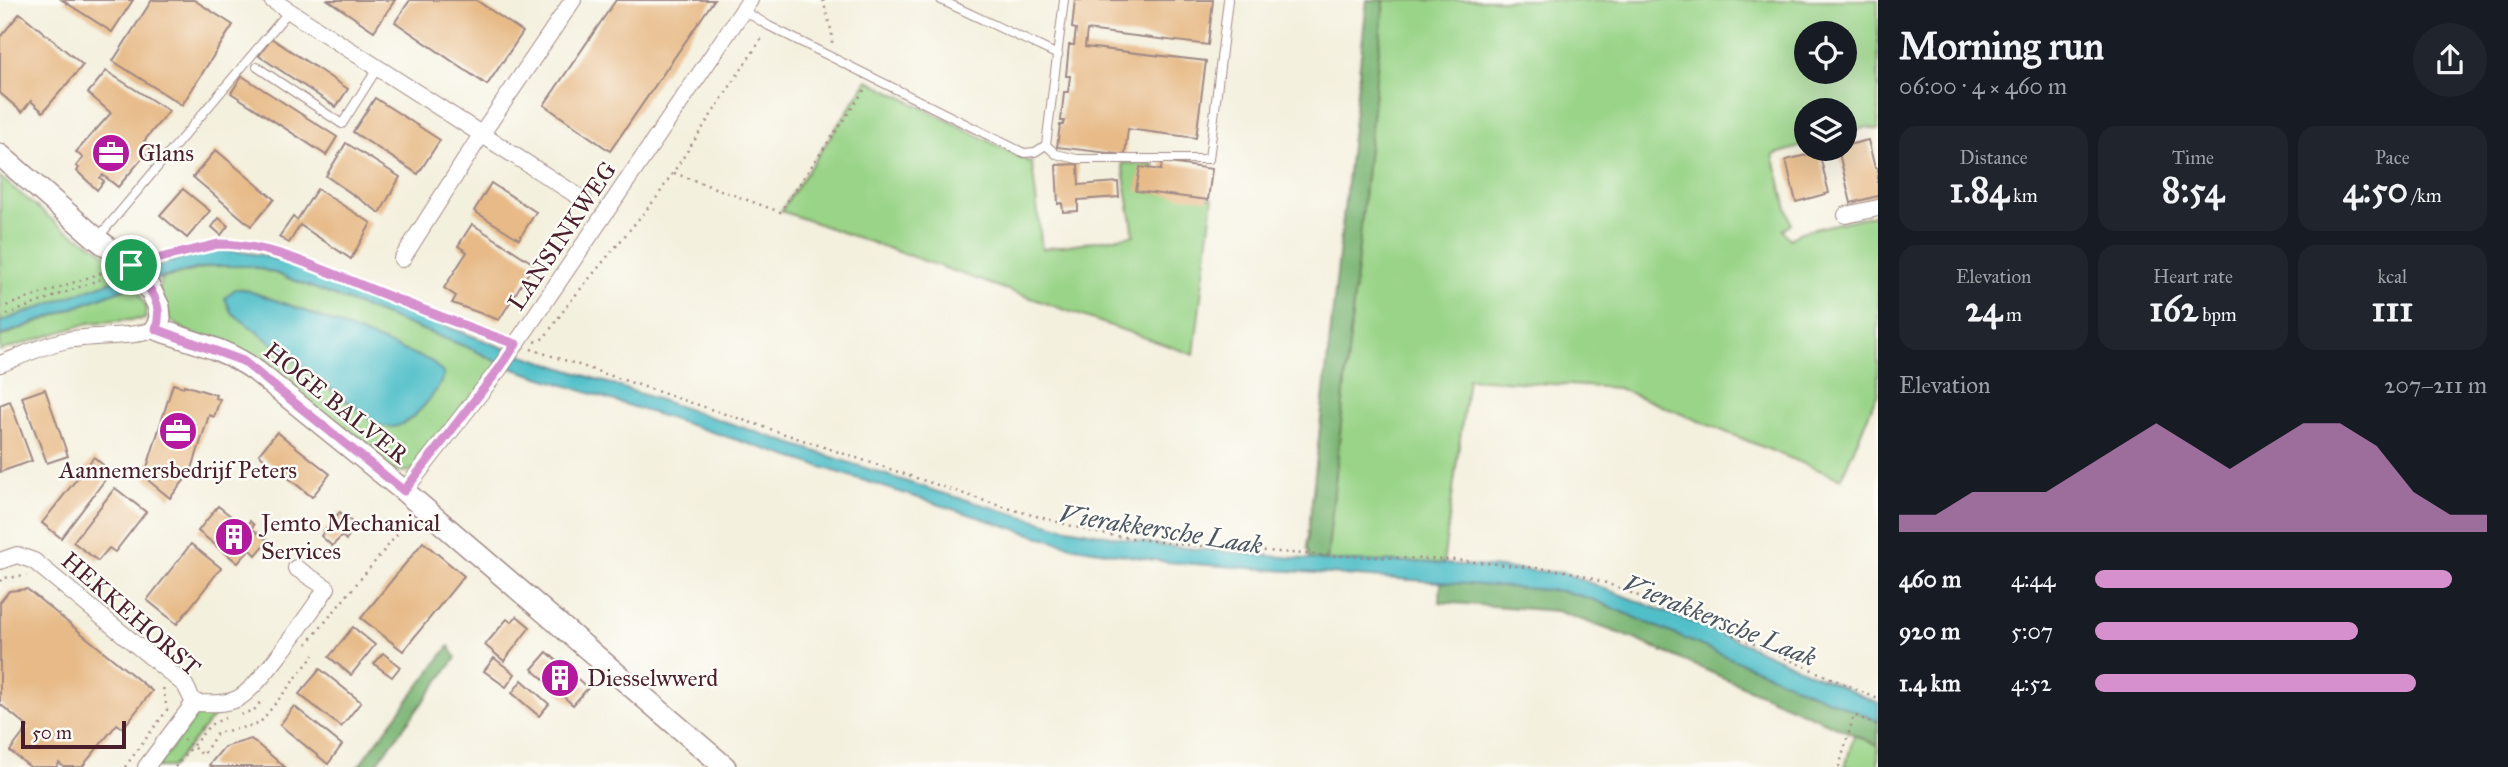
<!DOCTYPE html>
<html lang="en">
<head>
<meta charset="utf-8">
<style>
  body { margin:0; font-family:"IM FELL Great Primer",serif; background:#20242c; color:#f1f3f6; height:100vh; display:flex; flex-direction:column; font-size:26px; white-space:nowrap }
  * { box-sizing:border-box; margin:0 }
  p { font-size:23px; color:#9ea1a6 }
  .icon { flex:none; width:38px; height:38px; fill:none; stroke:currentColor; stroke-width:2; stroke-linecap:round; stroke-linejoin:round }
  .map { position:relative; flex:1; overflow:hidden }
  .side { display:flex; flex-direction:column; background:#171b24; width:630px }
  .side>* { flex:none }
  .controls { position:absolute; left:1794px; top:21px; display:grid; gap:14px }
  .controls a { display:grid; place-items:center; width:63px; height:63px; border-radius:50%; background:#171b24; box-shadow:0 7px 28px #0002; font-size:35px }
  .scale { position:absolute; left:21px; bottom:18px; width:105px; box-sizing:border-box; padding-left:7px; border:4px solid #4a1f2b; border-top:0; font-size:19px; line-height:24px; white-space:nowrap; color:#4a1f2b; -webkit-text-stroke:5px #fdfcf7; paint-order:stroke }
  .pin { position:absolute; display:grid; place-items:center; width:60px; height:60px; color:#fff; margin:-30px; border:4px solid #fff; border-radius:50%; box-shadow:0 2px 7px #0007 }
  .round { display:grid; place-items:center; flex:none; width:74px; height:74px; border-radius:37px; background:#20242c }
  .summary { display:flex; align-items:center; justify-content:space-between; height:119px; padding:0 21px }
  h1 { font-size:38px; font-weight:700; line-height:52px }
  .figures { display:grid; grid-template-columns:repeat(3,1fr); gap:10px; height:119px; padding:7px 21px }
  .figures div { display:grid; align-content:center; border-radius:18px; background:#20242c; text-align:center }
  .figures b { font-size:35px; font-weight:700 }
  .figures small { font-size:19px; font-weight:400 }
  .figures p { font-size:19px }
  .chart { height:196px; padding:14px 21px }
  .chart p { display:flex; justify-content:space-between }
  .chart svg { width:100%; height:126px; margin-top:7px; fill:#d690ce; opacity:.7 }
  ul { padding:0 21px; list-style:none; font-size:23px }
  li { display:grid; grid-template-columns:112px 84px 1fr; align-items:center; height:52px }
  li i { height:18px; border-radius:9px; background:#d690ce }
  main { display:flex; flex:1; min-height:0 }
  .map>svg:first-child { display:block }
  .green { fill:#9ad488; stroke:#727a5a; stroke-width:2; fill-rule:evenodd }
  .forest { fill:#7bb674; stroke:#626a50; stroke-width:2 }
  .water { fill:#51bfc9; stroke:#4e6f7a; stroke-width:2 }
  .building { fill:#e7ba87 }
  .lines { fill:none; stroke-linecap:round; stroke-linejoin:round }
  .service-casing { stroke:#9f8884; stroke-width:10 }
  .minor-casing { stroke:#9f8884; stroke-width:18 }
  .tertiary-casing { stroke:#9f8884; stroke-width:24 }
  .path { stroke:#9f8884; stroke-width:2.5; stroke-dasharray:2 5; stroke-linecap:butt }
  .service { stroke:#fff; stroke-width:8 }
  .minor { stroke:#fff; stroke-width:16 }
  .tertiary { stroke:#fff; stroke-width:21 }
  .route-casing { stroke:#fff; stroke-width:14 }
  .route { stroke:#d690ce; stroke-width:9 }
  .labels { text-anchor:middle; stroke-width:5; stroke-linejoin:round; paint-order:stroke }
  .poi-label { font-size:24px; fill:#4a1f2b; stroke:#fdfcf7; text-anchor:start }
  .street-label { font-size:24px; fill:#4a1f2b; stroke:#fdfcf7 }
  .water-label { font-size:26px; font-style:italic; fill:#4c5762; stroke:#fdfcf7 }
</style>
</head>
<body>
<main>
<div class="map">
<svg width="1878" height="767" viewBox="0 0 1878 767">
  <rect width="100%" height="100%" fill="#fdfcf7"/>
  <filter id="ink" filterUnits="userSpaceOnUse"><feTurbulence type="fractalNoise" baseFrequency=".0143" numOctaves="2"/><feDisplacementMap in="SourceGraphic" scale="14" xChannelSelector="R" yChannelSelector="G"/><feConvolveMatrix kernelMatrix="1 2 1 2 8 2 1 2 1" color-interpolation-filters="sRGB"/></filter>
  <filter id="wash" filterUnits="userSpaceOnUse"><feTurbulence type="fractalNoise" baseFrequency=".00686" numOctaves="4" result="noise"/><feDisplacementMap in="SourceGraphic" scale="28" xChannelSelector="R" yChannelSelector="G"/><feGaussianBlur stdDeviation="1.57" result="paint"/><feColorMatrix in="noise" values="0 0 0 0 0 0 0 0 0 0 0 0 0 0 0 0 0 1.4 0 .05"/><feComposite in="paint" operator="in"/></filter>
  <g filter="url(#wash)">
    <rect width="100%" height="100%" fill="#f4f0de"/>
    <!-- green -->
    <g class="green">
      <path d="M1384,0h494v130l-11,-3 -22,7 -1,-24h-38v35l-33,10 18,69 -8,6 7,9 11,-7 77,-18v178l-37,87 -223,-91 -150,-9 -25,185 -116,-3zM1806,33h38v39h-38z"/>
      <polygon points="868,80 1032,163 1042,249 1134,235 1122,163 1154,164 1153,192 1213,198 1194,355 781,211"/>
      <polygon points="0,177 60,226 96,247 132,274 0,322"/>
      <path d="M211,266h39l25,7 197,76 36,18 -94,102 -7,3 -20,-2 -218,-151 -10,-29 2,-11zM243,289l57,20 142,73 -16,20 -18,19 -28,5 -53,-38 -39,-34z"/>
      <polygon points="135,284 146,307 145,319 89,323 0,351 0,337"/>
      <polygon points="221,712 212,718 172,767 157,767 197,715"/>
      <polygon points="1854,735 1878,745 1878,767 1845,767"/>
    </g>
    <!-- forest -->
    <g class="forest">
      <polygon points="1367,0 1384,0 1327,561 1310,560 1307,546"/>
      <polygon points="1441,582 1547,588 1563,591 1592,599 1878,721 1878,745 1632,638 1557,611 1440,602"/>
      <polygon points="449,646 456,658 374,767 358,767"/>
    </g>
    <!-- water -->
    <g class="water">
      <polygon points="205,251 235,251 262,255 322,274 401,309 517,353 938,492 1057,526 1165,546 1327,561 1422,562 1564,573 1718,632 1878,703 1878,721 1592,599 1563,591 1167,562 1075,547 1031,534 508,367 472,349 275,273 250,266 211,266 196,269 136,284 0,336 0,322 129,275"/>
      <path d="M235,289h8l57,20 131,52 13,13c-4,16 -31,48 -47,52 -5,2 -11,1 -17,0l-149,-114 -6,-14z"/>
    </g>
    <g id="blocks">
      <!-- building -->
      <g class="building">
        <polygon points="62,0 133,0 112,32"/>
        <polygon points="152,0 194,0 233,25 182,105 113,61"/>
        <polygon points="328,0 395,0 374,31"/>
        <polygon points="410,0 476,0 523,32 487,85 395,22"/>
        <polygon points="616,0 714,0 610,151 544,105"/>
        <polygon points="1075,0 1213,0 1208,45 1087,30 1085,47 1206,61 1196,138 1128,129 1125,155 1057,147 1060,125 1063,125 1064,121 1061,121 1064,92 1068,92 1070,76 1066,76 1069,45 1074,45 1076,29 1072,28"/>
        <polygon points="20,13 83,65 43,112 31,101 22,112 0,93 0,37"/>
        <polygon points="271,38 348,89 336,107 259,56"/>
        <polygon points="106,71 169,111 144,141 152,147 118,187 103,175 100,178 104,181 97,190 77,171 79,168 76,166 83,158 76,152 111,113 88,93"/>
        <polygon points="242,76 337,137 326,155 231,93"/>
        <polygon points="375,98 440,140 418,174 353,132"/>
        <polygon points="1868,140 1875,168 1878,168 1878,196 1851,203 1838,149 1844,149 1844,146"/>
        <polygon points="346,143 400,177 380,213 326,176"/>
        <polygon points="216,150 274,199 251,226 193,177"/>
        <polygon points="1819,152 1829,193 1796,202 1786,160"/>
        <polygon points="1162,162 1212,169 1208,200 1136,191 1140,167 1161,170"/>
        <polygon points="1078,164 1079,185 1118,182 1119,197 1078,200 1078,211 1063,212 1062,203 1058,204 1056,165"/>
        <polygon points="491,183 536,212 519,239 474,211"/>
        <polygon points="183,189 210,211 187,238 160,215"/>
        <polygon points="317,189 371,223 351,259 300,225 289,243 279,237 293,217 297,220"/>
        <polygon points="219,218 228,226 221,235 212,227"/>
        <polygon points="472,224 534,264 499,320 452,303 456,296 444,288 467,252 458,246"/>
        <polygon points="173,384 183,387 184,385 216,395 215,398 220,399 214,417 209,415 191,472 170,498 144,477"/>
        <polygon points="45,389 68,456 47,463 22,397"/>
        <polygon points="10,401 32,461 0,472 0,405"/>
        <polygon points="277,432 330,474 312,497 259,454"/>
        <polygon points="94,457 111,472 61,538 42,523"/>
        <polygon points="115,488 146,512 115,552 109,548 98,561 73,542"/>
        <polygon points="218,506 245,527 250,521 254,525 249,531 251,533 254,530 268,541 256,555 250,549 238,563 198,531"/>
        <polygon points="340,512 353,523 347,529 351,532 346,540 342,536 332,546 321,536"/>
        <polygon points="423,542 464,576 403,651 361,618"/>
        <polygon points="191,544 221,568 177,624 147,600"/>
        <polygon points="27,589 152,691 123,728 117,724 82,767 64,767 59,763 56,767 30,767 10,751 28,727 0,704 0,602 9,591"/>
        <polygon points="517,616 530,627 504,661 485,645 507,619 511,622"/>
        <polygon points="353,627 375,645 351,675 329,657"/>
        <polygon points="547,652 588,688 573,705 532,669"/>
        <polygon points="383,653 400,667 392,677 374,664"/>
        <polygon points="494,658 515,674 506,687 484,671"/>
        <polygon points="320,669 361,702 341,727 299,694"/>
        <polygon points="522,680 549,704 539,716 512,693"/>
        <polygon points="294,706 342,745 328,764 280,725"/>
        <polygon points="251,739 285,767 212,767 209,765 224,747"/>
      </g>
    </g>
  </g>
  <g filter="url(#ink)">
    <use href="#blocks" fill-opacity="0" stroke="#9f8884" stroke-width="2"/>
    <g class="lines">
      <defs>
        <g id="service">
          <polyline points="941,0 1058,55"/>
          <polyline points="743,10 769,26 1024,153 1035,152 1046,145 1064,0"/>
          <polyline points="257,67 342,124 377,69"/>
          <polyline points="1046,145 1056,154 1077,159 1209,159 1228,0"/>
          <polyline points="97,239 289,11"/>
        </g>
        <g id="minor">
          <polyline points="272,0 584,200"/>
          <polyline points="1846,215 1878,208"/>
          <polyline points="402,259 481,135 573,0"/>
          <path d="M0,364c22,-8 45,-20 68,-24 25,-5 67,-2 88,-11"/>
          <polyline points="404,491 499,369 750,0"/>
          <polyline points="0,561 17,555 34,561 185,685 194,703 146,767"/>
          <path d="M194,703c14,0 29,2 43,-4 23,-11 73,-87 90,-111l-31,-20"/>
        </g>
        <path id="tertiary" d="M0,155l97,84 34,26 18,22 10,20 1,11 -4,11c34,12 71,20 100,42l148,120 321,276"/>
      </defs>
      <!-- service casing -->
      <use href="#service" class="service-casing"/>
      <!-- minor casing -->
      <use href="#minor" class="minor-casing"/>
      <!-- tertiary casing -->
      <use href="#tertiary" class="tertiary-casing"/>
      <!-- path -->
      <g class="path">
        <polyline points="823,0 832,33 832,44"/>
        <polyline points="674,173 780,212 867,86"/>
        <polyline points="150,260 218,244 238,244 287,256 502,340"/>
        <polyline points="0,308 107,271"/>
        <polyline points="0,317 114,274"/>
        <polyline points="535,342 544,338 569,303 657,197 764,35"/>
        <polyline points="531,349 1000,506 1101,534 1177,544 1317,555 1456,560 1567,571 1606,583 1704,622 1878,699"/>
        <polyline points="0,581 3,578 27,576"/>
        <polyline points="307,644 410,519"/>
        <polyline points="241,715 255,709 261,701"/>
        <polyline points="183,739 203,755 217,733 259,724 314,655"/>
        <polyline points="125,767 167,710 163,687"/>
        <polyline points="175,767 210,725 225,718"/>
        <polyline points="1839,767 1854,715 1878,726"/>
      </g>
      <!-- service -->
      <use href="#service" class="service"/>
      <!-- minor -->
      <use href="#minor" class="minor"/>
      <!-- tertiary -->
      <use href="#tertiary" class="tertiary"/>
    </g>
  </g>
  <g class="lines" filter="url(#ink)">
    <defs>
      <path id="route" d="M218,244c52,0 100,24 148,43 50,20 99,40 150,57l-17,25 -95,122 -161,-130 -87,-32c9,-26 -9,-45 -25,-64z"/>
    </defs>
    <!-- route casing -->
    <use href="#route" class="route-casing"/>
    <!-- route -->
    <use href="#route" class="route"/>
  </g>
  <!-- icons -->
  <defs>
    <symbol id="office-disc" viewBox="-11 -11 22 22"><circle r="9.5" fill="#b5179e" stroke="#fdfcf7"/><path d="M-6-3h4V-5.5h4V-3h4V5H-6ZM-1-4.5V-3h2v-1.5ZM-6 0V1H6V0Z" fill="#fff"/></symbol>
    <symbol id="building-disc" viewBox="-11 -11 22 22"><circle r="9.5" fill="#b5179e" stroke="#fdfcf7"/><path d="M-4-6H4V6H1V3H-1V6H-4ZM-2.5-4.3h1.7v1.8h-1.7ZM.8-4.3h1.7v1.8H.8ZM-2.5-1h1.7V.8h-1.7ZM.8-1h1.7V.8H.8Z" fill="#fff"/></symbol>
  </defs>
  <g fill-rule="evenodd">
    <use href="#office-disc" x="89" y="131" width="44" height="44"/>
    <use href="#office-disc" x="156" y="409" width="44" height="44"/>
    <use href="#building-disc" x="212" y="515" width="44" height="44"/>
    <use href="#building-disc" x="538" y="656" width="44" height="44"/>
  </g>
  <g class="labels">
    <!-- poi labels -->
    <g class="poi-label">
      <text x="138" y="161">Glans</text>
      <text x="178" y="478" text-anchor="middle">Aannemersbedrijf Peters</text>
      <text x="261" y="531">Jemto Mechanical<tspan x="261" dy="28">Services</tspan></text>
      <text x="587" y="686">Diesselwwerd</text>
    </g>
    <!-- street labels -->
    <g class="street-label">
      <text transform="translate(562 236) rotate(-56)" y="8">LANSINKWEG</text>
      <text transform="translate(336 403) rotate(39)" y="8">HOGE BALVER</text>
      <text transform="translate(131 614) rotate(41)" y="8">HEKKEHORST</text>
    </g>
    <!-- water labels -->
    <g class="water-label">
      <text transform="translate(1161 529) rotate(9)" y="9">Vierakkersche Laak</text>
      <text transform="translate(1720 620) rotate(22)" y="9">Vierakkersche Laak</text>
    </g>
  </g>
</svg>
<div class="controls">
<a><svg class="icon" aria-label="locate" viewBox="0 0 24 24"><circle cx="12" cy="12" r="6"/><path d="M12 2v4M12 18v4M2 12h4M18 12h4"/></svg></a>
<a><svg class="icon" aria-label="layers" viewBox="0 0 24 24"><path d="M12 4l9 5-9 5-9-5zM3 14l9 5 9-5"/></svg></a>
</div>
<div class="scale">50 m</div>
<div class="pin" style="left:131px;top:265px;background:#1e9e55"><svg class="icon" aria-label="arrive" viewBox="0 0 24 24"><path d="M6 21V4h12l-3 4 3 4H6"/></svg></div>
</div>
<section class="side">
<div class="summary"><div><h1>Morning run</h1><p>06:00 · 4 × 460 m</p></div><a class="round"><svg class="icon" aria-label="share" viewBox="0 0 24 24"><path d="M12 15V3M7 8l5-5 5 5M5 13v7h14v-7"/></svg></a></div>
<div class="figures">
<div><p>Distance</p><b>1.84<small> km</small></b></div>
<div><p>Time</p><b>8:54</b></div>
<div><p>Pace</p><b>4:50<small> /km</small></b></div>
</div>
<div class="figures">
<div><p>Elevation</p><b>24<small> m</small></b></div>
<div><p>Heart rate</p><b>162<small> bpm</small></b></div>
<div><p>kcal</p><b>111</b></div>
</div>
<div class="chart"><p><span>Elevation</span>207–211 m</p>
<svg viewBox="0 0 160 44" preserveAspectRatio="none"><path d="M0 44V38L10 38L20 30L30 30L40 30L50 22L60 14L70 6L80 14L90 22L100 14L110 6L120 6L130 14L140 30L150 38L160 38V44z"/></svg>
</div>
<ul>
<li><b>460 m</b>4:44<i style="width:91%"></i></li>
<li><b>920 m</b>5:07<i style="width:67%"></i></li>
<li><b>1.4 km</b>4:52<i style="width:82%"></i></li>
</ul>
</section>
</main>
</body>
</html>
